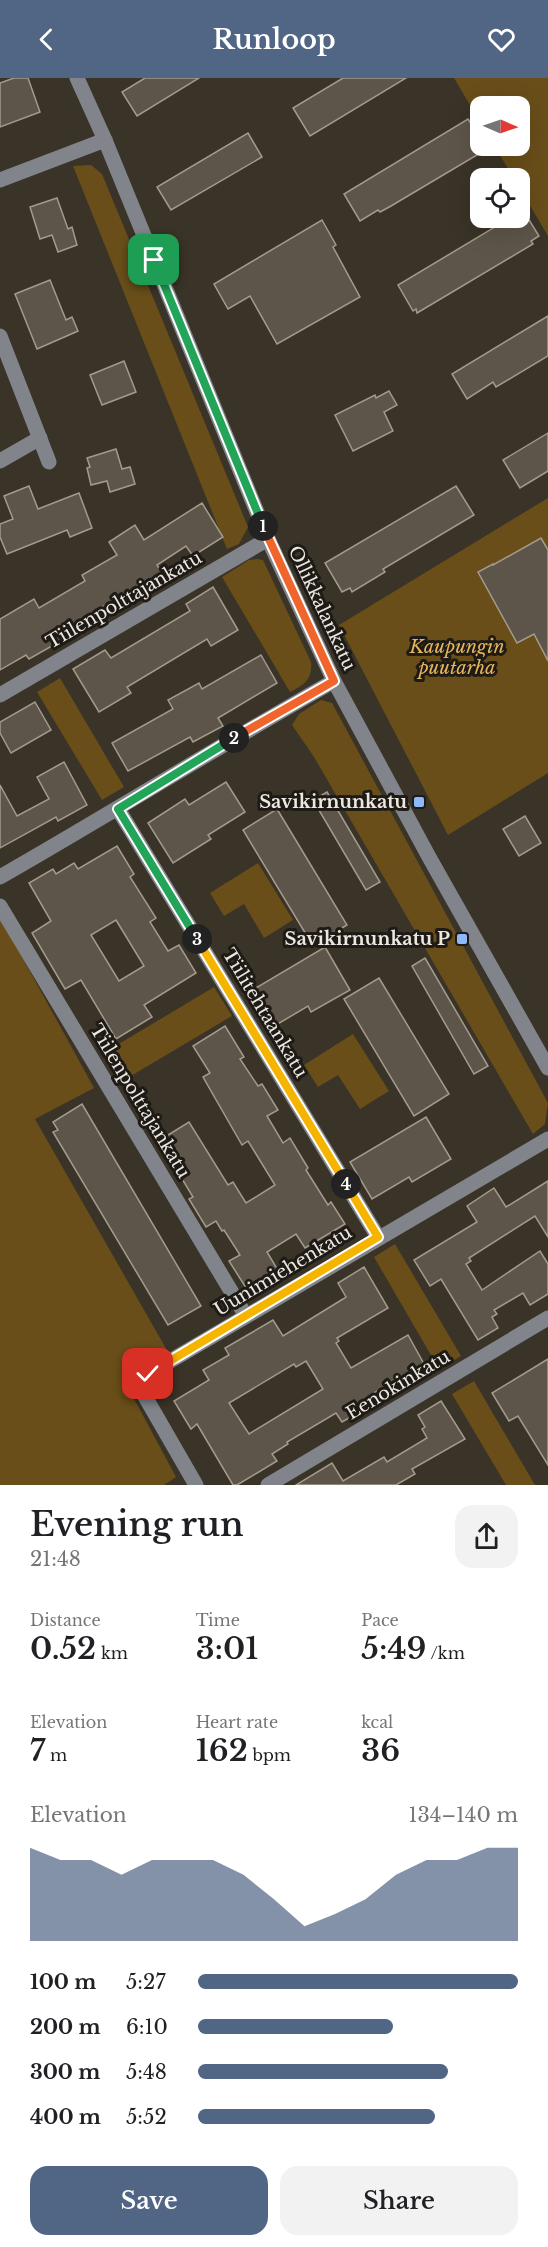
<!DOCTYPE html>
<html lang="en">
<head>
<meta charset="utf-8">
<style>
  body { margin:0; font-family:"Libre Baskerville",serif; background:#f2f2f2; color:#202124; height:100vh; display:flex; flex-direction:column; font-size:22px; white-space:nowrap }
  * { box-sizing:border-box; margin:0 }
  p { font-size:20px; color:#757577 }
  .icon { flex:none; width:33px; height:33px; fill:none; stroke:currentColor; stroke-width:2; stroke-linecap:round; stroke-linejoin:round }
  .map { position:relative; height:1407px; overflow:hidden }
  .side { display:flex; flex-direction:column; background:#fff; flex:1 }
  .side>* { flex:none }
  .needle { width:39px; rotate:92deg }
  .controls { position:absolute; left:470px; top:18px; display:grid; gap:12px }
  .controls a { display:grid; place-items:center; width:60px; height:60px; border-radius:12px; background:#fff; box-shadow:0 6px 24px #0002; font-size:30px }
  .pin { position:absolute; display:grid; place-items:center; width:51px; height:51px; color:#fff; margin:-26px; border-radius:12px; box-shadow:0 3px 9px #0006 }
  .km { position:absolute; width:30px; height:30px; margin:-15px; border-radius:50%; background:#222; color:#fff; font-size:16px; line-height:30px; text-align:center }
  .round { display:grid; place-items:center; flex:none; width:63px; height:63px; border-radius:18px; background:#f2f2f2 }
  .head { display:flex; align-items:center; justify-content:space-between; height:102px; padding:0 30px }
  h1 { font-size:33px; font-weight:600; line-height:45px }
  .stats { display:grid; grid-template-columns:repeat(3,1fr); gap:9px; height:102px; padding:6px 30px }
  .stats div { display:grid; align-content:center }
  .stats b { font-size:30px; font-weight:600 }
  .stats small { font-size:16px; font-weight:400 }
  .stats p { font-size:16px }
  .chart { height:168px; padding:12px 30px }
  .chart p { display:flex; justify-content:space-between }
  .chart svg { width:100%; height:108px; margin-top:6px; fill:#516585; opacity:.7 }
  .primary-button { display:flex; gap:12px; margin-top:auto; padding:12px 30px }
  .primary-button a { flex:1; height:69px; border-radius:18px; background:#516585; color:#fff; font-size:24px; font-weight:600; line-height:69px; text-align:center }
  .primary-button a+a { background:#f2f2f2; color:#202124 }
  ul { padding:0 30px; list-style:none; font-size:20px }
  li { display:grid; grid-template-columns:96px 72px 1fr; align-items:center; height:45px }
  li i { height:15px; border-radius:8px; background:#516585 }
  header { display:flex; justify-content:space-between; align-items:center; height:78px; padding:0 30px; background:#516585; color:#fff; font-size:27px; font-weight:600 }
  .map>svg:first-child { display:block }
  .green { fill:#694e19 }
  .building { fill:#5d5549; stroke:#a39b8d; stroke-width:1.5; fill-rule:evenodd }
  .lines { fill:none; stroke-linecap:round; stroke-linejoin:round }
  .minor { stroke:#81858b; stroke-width:15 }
  .split-1-casing { stroke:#fff; stroke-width:12 }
  .split-2-casing { stroke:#fff; stroke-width:12 }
  .split-3-casing { stroke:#fff; stroke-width:12 }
  .split-4-casing { stroke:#fff; stroke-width:12 }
  .split-5-casing { stroke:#fff; stroke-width:12 }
  .split-1 { stroke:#22a559; stroke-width:8 }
  .split-2 { stroke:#f0652b; stroke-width:8 }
  .split-3 { stroke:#22a559; stroke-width:8 }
  .split-4 { stroke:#f5b400; stroke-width:8 }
  .split-5 { stroke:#f5b400; stroke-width:8 }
  .poi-dot { fill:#8db9fc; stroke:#1e1b16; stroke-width:2 }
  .labels { text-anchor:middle; stroke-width:6; stroke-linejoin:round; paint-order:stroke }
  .street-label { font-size:18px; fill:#ece7e0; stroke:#1e1b16 }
  .park-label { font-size:18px; font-style:italic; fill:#e8b65a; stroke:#1e1b16 }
  .poi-label { font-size:18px; font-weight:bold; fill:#ece7e0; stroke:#1e1b16; text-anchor:end }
</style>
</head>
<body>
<header><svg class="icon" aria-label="back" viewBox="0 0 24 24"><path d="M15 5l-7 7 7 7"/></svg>Runloop<svg class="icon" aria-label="heart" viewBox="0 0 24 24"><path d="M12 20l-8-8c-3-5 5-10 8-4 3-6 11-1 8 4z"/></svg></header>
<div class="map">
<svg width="548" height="1407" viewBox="0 0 548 1407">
  <rect width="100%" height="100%" fill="#3a3327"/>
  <!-- green -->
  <g class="green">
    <polygon points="454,0 548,0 548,158 519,109 519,100 514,100 494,68 519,68 519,28 480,28 480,44"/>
    <polygon points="91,87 102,96 248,449 239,466 227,471 73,88"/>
    <polygon points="548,420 548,695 448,757 339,547"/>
    <path d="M257,481l6,1 48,102c2,17 -7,23 -21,30l-68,-115 27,-17z"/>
    <polygon points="60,600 124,709 102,722 37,614"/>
    <polygon points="321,622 332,625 548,1025 545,1046 533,1056 314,679 292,647 299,636"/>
    <polygon points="258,785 293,842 264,860 244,826 224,838 210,815"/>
    <polygon points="0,839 94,1010 35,1041 168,1274 125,1304 176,1399 164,1407 0,1407"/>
    <polygon points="214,909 232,938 119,1005 102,976"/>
    <polygon points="353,956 389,1013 360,1031 338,997 318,1009 304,987"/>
    <polygon points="395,1166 461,1278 439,1291 374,1179"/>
    <polygon points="474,1303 535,1407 506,1407 452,1316"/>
  </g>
  <!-- building -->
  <g class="building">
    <polygon points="14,0 28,0 40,34 0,49 0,5"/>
    <polygon points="145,0 199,0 137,38 122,14"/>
    <polygon points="343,0 406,0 310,58 293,30"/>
    <polygon points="468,41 480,60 480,68 485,68 480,71 482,74 391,128 380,134 378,132 360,143 344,116"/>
    <polygon points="248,55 262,79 171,132 157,109"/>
    <polygon points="57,120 68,151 72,149 77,167 58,174 52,157 40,161 30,129"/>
    <polygon points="523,132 539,158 531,163 533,166 417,235 416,231 413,233 398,207 510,140 519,140 519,134"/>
    <polygon points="322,142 336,167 333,169 360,219 277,266 250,218 228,231 214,206"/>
    <polygon points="50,202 66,242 72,239 78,253 37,271 15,216"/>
    <polygon points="548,238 548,278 496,309 493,304 467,321 452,296"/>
    <polygon points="124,283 136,314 102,327 90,297"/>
    <polygon points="389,313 397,327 384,334 393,353 353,373 335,337 375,317 376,320"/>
    <polygon points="548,355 548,393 520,410 503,382"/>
    <polygon points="116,371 122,391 130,389 135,406 110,414 107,403 91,407 87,390 90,389 87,380"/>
    <polygon points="29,408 38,431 79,415 92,450 70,459 67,452 7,476 0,459 0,446 13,441 4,418"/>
    <polygon points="456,408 474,437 383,491 385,494 352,514 350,510 342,514 325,485"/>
    <polygon points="202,425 223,459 193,478 186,468 157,487 163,496 140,509 139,507 55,557 59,564 29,581 26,577 0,592 0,541 34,521 39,530 85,503 82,497 117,477 109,464 135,447 144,462"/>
    <polygon points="541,460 548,472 548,583 534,556 517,565 478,494 493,486 493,487"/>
    <polygon points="213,509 238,552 211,568 207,561 127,609 131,615 99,634 73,591 105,572 111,580 190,533 186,526"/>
    <polygon points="261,577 277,605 218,640 223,648 193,664 190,659 128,693 112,665 173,631 168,622 199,605 202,611"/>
    <polygon points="35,624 51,652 11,675 0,655 0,644"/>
    <polygon points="64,684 87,727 58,743 56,739 0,770 0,707 17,738 49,721 37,699"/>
    <polygon points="226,704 245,734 208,757 211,761 173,785 148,745 185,721 189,727"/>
    <polygon points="327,714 380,804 366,812 313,722"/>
    <polygon points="277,731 347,847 313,868 243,752"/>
    <polygon points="525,738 541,765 519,778 503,751"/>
    <path d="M117,768l17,28 -4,3 26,41 -6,4 18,29 11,-6 17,28 -52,32 8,12 -36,22 -35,-59 -16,9 -33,-56 19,-12 -22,-38 24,-14 3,5 18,-11 4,6zM116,842l28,46 -25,15 -28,-46z"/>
    <polygon points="325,869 350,912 311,934 308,928 271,950 249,914"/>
    <polygon points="425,880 488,988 474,996 412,888"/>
    <polygon points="379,900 449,1016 414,1038 344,921"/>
    <polygon points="225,948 244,979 240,981 258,1008 262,1006 278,1032 267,1038 283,1065 290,1060 308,1090 306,1092 328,1127 331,1124 345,1146 305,1170 296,1156 267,1174 279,1194 248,1213 229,1183 240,1177 224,1152 222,1153 216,1143 206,1149 189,1121 193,1119 164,1071 173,1065 168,1057 189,1044 228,1107 233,1104 246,1125 275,1107 248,1063 242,1067 203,999 210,995 193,968"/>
    <polygon points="82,1026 201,1228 168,1247 53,1054 58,1052 53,1044"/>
    <polygon points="426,1039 451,1081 412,1104 409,1099 372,1121 350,1084"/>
    <polygon points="548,1103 548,1159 535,1138 469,1180 471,1183 466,1186 482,1212 540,1173 548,1186 548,1216 530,1227 523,1215 494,1232 497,1236 492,1239 498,1250 478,1262 441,1201 430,1208 414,1182 477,1144 467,1128 494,1110 506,1129"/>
    <path d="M364,1189l24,41 -51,30 2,3 -3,2 15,25 57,-33 16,29 -57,33 5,8 -30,17 -6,-9 -49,29 1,2 -16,10 5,7 -40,24h-4l-36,-61 -6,5 -17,-28 35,-21 -6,-10 26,-15 -4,-7 26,-15 22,-13 10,16 60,-37 3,-2 -8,-14zM306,1283l17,28 -74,45 -20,-31 65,-39 2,3z"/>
    <polygon points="548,1281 548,1387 518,1338 509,1343 492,1315"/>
    <polygon points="441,1323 465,1361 412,1391 415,1396 396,1407 296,1407 332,1385 343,1403 384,1379 387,1384 427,1360 422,1351 425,1349 418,1337"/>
  </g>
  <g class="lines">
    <!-- minor -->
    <g class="minor">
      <polyline points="77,0 105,62 268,461 334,603 429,779 548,990"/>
      <polyline points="0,102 105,62"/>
      <polyline points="0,258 49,384"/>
      <polyline points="0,383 40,360"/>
      <polyline points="0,617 268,461"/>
      <polyline points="118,731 378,1159"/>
      <path d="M0,799c112,-64 222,-133 334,-196"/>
      <polyline points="0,828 246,1238"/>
      <polyline points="196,1407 143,1315 144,1302 148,1296 548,1061"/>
      <polyline points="268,1407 548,1240"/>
    </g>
  </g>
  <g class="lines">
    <defs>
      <polyline id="split-1" points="154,182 263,448"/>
      <polyline id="split-2" points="234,660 334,603 263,448"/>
      <polyline id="split-3" points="197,861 118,731 234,660"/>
      <polyline id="split-4" points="197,861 346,1106"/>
      <polyline id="split-5" points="148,1296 378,1159 346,1106"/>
    </defs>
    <!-- split-1 casing -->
    <use href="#split-1" class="split-1-casing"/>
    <!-- split-2 casing -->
    <use href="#split-2" class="split-2-casing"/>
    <!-- split-3 casing -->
    <use href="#split-3" class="split-3-casing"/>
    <!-- split-4 casing -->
    <use href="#split-4" class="split-4-casing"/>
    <!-- split-5 casing -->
    <use href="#split-5" class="split-5-casing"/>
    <!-- split-1 -->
    <use href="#split-1" class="split-1"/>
    <!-- split-2 -->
    <use href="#split-2" class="split-2"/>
    <!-- split-3 -->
    <use href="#split-3" class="split-3"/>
    <!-- split-4 -->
    <use href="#split-4" class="split-4"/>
    <!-- split-5 -->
    <use href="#split-5" class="split-5"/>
  </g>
  <!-- markers -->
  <g class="poi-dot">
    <rect x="413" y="718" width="12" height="12" rx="3"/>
    <rect x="456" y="855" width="12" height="12" rx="3"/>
  </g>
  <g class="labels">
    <!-- street labels -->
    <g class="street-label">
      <text transform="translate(124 522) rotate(-30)" y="6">Tiilenpolttajankatu</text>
      <text transform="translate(322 530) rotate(65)" y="6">Ollikkalankatu</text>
      <text transform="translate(265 935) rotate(59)" y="6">Tiilitehtaankatu</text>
      <text transform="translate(140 1023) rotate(59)" y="6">Tiilenpolttajankatu</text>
      <text transform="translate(283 1193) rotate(-31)" y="6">Uunimiehenkatu</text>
      <text transform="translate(398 1307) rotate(-31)" y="6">Eenokinkatu</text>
    </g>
    <!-- park labels -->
    <g class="park-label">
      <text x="457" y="575">Kaupungin<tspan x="457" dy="21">puutarha</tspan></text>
    </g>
    <!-- poi labels -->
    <g class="poi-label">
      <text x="407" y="730">Savikirnunkatu</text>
      <text x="450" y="867">Savikirnunkatu P</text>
    </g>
  </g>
</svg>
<div class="controls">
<a><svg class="needle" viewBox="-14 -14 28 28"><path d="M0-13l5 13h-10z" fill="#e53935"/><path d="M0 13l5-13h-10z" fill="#757577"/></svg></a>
<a><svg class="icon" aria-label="locate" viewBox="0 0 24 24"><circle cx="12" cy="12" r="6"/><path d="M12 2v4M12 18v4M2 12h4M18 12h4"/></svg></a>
</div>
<div class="pin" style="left:154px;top:182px;background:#1e9e55"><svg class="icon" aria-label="arrive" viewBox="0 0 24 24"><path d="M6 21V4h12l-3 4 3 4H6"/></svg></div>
<div class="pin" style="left:148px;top:1296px;background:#d93025"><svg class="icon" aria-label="check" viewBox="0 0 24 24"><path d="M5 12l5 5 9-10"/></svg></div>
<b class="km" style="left:263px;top:448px">1</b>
<b class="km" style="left:234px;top:660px">2</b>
<b class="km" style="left:197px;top:861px">3</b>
<b class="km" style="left:346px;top:1106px">4</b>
</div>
<section class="side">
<div class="head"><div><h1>Evening run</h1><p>21:48</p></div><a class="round"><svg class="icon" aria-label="share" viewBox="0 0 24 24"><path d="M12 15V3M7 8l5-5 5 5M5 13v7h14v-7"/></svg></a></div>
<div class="stats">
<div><p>Distance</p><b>0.52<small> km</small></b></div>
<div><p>Time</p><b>3:01</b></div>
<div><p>Pace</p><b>5:49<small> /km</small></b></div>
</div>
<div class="stats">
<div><p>Elevation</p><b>7<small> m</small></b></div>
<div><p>Heart rate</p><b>162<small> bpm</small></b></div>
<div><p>kcal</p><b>36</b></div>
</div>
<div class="chart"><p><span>Elevation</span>134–140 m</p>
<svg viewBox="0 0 160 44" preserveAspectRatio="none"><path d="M0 44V6L10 11L20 11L30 17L40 11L50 11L60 11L70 17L80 27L90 38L100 33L110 27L120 17L130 11L140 11L150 6L160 6V44z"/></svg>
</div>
<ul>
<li><b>100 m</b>5:27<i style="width:100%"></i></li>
<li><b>200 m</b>6:10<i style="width:61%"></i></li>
<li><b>300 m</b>5:48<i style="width:78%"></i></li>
<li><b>400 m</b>5:52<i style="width:74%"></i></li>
</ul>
<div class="primary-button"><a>Save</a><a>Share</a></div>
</section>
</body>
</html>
